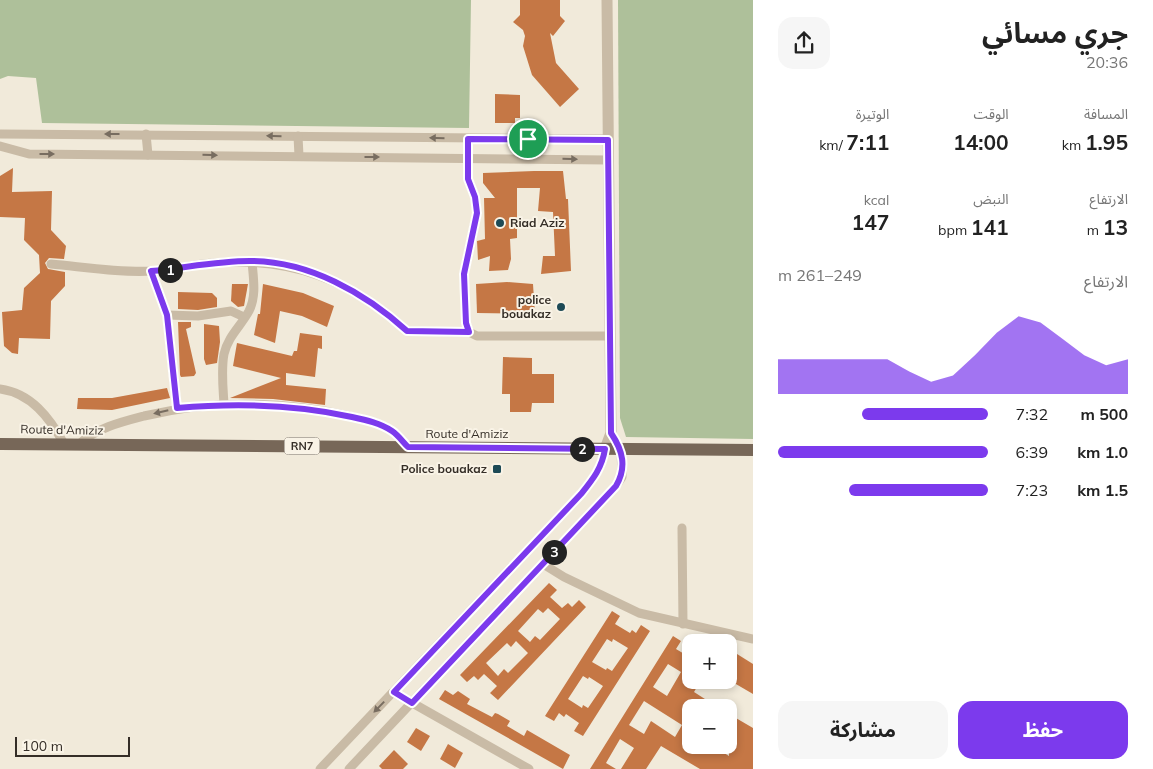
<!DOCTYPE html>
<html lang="ar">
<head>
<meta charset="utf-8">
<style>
  body { margin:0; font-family:Mulish,"Noto Sans Arabic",sans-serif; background:#f6f6f6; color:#222; direction:rtl; height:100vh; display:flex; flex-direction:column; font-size:19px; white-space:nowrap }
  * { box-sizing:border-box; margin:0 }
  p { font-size:16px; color:#767676 }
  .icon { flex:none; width:28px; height:28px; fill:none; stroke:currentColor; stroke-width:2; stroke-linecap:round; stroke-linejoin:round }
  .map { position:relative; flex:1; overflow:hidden; direction:ltr }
  .sheet { display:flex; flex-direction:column; background:#fff; width:400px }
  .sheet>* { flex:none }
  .buttons { position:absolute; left:682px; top:634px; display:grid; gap:10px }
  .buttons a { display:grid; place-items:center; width:55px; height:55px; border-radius:10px; background:#fff; box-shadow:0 2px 8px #0003; font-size:25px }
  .scale { position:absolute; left:15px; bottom:12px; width:115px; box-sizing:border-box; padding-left:5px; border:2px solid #352e27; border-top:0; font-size:14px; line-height:18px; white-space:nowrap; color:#352e27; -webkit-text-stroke:4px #f9f3e6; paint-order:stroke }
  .pin { position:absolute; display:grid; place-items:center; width:42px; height:42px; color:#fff; margin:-21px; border:2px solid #fff; border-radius:50%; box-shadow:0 1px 5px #0007 }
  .km { position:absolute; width:25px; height:25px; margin:-12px; border-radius:50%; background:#222; color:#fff; font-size:14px; line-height:25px; text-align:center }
  .round { display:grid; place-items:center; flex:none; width:52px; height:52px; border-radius:15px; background:#f6f6f6 }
  .summary { display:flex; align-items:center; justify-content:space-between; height:85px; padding:0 25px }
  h1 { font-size:28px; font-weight:700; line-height:38px }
  .metrics { display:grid; grid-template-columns:repeat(3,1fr); gap:8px; height:85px; padding:5px 25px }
  .metrics div { display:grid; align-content:center }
  .metrics b { font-size:21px; font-weight:700 }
  .metrics small { font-size:14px; font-weight:400 }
  .metrics p { font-size:14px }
  .chart { height:140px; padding:10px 25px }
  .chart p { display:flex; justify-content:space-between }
  .chart svg { width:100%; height:90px; margin-top:5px; fill:#7c3aed; opacity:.7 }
  .cta { display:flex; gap:10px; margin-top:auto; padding:10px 25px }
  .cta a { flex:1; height:58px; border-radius:15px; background:#7c3aed; color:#fff; font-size:20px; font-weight:700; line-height:58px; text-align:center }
  .cta a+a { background:#f6f6f6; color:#222 }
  ul { padding:0 25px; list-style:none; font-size:16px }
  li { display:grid; grid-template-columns:80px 60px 1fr; align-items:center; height:38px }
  li i { height:12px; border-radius:6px; background:#7c3aed }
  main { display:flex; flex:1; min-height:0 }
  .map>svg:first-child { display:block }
  .green { fill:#aec09a }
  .building { fill:#c57745; fill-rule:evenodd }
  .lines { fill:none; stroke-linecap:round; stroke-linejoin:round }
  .minor { stroke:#c9bba6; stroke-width:9 }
  .tertiary { stroke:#c9bba6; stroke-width:11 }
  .primary { stroke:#776758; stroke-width:12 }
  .oneway { fill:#786d60 }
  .route-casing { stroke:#fff; stroke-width:10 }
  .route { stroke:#7c3aed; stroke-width:6 }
  .poi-dot { fill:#1d4a56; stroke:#f9f3e6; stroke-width:2 }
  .labels { text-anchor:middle; stroke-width:4; stroke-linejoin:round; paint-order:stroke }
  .shield { fill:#f9f3e6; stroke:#706960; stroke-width:1 }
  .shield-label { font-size:11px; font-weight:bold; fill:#352e27 }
  .poi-label { font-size:12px; font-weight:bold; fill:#352e27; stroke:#f9f3e6; text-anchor:end }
  .street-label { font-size:12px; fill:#352e27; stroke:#f9f3e6 }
</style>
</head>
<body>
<main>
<section class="sheet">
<div class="summary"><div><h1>جري مسائي</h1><p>20:36</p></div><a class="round"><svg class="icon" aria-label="share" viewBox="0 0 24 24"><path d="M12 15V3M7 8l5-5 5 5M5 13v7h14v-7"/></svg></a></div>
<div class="metrics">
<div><p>المسافة</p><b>1.95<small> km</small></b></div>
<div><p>الوقت</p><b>14:00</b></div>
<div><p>الوتيرة</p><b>7:11<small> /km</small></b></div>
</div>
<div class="metrics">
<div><p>الارتفاع</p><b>13<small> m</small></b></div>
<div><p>النبض</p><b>141<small> bpm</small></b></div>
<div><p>kcal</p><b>147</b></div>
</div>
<div class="chart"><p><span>الارتفاع</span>249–261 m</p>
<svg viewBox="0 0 160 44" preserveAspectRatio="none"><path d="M0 44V27L10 27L20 27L30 27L40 27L50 27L60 33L70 38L80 35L90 25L100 14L110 6L120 9L130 17L140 25L150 30L160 27V44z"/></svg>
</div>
<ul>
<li><b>500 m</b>7:32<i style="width:60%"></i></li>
<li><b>1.0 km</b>6:39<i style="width:100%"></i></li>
<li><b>1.5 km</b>7:23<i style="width:66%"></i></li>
</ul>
<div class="cta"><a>حفظ</a><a>مشاركة</a></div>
</section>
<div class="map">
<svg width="753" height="769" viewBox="0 0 753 769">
  <rect width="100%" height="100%" fill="#f1eada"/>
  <!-- green -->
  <g class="green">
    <polygon points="0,0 471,0 469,128 42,123 36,78 8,76 0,79"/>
    <polygon points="618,0 753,0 753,439 626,437 620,418"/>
  </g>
  <!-- building -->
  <g class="building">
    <polygon points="520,0 560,0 560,16 565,21 553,36 550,33 556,63 579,89 560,107 532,75 523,46 525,36 523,30 513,22 520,15"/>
    <polygon points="495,94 520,95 520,118 515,118 515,123 495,123"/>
    <polygon points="13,168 12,192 52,191 51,230 66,246 64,259 49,258 45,263 48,269 65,272 65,286 51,301 50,339 19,338 18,354 12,353 4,346 2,312 22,310 24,288 40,273 39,255 24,240 25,218 0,217 0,176"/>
    <polygon points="534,171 563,171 566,199 568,199 571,271 541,274 543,256 555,256 553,212 538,211 540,188 517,188 517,238 510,239 511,259 508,270 489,271 490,256 478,260 477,241 485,239 484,198 495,198 483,183 483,173"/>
    <polygon points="507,282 533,284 535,314 477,313 476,284"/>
    <polygon points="232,284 248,284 244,306 238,307 231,301"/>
    <polygon points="263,284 303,293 334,306 327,327 302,316 280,311 275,343 254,335 258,314 260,314"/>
    <polygon points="178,292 212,293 217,298 217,307 198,310 178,309"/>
    <polygon points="178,322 191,322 191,327 186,329 196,373 194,376 181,377 180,375"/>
    <polygon points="204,324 219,326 220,342 217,363 206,365 204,359"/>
    <polygon points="300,333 322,336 322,349 318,348 315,377 286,373 286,385 326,389 325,405 273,399 230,398 281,378 233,366 237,343 292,356 294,351 297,351"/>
    <polygon points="503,357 532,358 532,374 554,374 554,403 532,403 531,412 510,412 510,394 502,394"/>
    <polygon points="167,388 170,398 112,410 77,409 78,398 112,398"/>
    <path d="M549,583l8,7 -7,7 12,11 6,-5 4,4 7,-7 7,7 -88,93 -8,-7 7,-7 -13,-12 -6,6 -4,-4 -7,6 -7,-7zM548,608l12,11 -20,21 -5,-4 -5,6 -12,-11 20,-22 5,4zM516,641l12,12 -20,20 -4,-4 -6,7 -12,-13 21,-20 4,4z"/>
    <path d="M612,611l8,5 -5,8 15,9 2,-3 4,3 5,-8 9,6 -67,105 -9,-5 5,-8 -13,-9 -2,3 -5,-4 -5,8 -9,-5zM607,639l5,3 1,-3 15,9 -16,23 -5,-3 -1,2 -14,-8zM583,676l5,3 1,-2 14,9 -15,22 -5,-3 -1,3 -14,-9z"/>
    <path d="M673,636l8,5 -5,8 15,9v22h10l-7,12 25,16h-28v37h20l18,11v-42l24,14v41h-53l-39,-23 -15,23h-25l13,-21 -14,-9 -14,24 10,6h-26zM668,664l13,8 -14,24 -14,-9zM644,701l38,24 -7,12 -24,-16 -7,13 -15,-9z"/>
    <polygon points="729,649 753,664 753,694 729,680"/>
    <polygon points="445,690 453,695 458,691 470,699 467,704 492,717 495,713 498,714 510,721 507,726 524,736 527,730 570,755 563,769 439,699"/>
    <polygon points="416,728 430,736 421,751 407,742"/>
    <polygon points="448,744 463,753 455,768 440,759"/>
    <polygon points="394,750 408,764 403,769 382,769 379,766"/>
  </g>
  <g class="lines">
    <!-- minor -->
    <g class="minor">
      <polyline points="0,134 608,139"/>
      <polyline points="146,134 148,155"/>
      <polyline points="298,136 299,156"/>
      <polyline points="468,139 468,179 475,197 477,213 464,274 466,323 469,332"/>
      <polyline points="0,146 29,154 608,160"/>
      <path d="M51,264c33,3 69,9 102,7 21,-1 40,-7 60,-8 79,-6 136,16 194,68l62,1 8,4h133"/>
      <polyline points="151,271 167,315 177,408"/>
      <polyline points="167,315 198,316 231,311 244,317"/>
      <path d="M0,389c31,4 50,29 64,55"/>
      <path d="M224,404c-1,-17 -3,-34 0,-50 4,-18 17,-28 25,-43 8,-16 4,-34 3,-50"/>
      <path d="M79,444c18,-16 42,-22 65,-28 68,-16 138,-15 205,0 15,4 30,6 43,15 6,4 11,11 16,16"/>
      <polyline points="682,528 683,624"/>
      <polyline points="543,564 564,577 639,613 753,639"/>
      <polyline points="393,692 529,769"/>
      <path d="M320,769l261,-275c12,-15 21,-26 24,-45"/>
      <polyline points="349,769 616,486 622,477 621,449"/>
    </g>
    <!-- tertiary -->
    <polyline class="tertiary" points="605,449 611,433 607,0"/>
    <!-- primary -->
    <polyline class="primary" points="0,444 753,450"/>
  </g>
  <!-- one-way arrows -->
  <defs><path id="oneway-solid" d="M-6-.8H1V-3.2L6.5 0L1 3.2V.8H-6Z" transform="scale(1.25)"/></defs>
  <g class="oneway">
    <use href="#oneway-solid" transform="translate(112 134) rotate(-180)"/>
    <use href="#oneway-solid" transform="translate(274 136) rotate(-179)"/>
    <use href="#oneway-solid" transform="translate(437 138) rotate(-179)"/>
    <use href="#oneway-solid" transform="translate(47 154)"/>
    <use href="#oneway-solid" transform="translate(210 155) rotate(1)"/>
    <use href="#oneway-solid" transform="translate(372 157)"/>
    <use href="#oneway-solid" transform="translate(570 159) rotate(1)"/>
    <use href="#oneway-solid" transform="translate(161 412) rotate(167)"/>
    <use href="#oneway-solid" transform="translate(379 707) rotate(134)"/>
  </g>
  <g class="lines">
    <defs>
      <path id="route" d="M468,139l140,1 3,293c12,18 16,34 5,53l-204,217 -18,-11 187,-198c12,-15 21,-26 24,-45l-197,-2c-5,-5 -10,-12 -16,-16 -12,-8 -26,-11 -40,-14 -58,-13 -116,-14 -175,-9l-10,-93 -16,-44c33,-3 66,-10 99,-10 59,0 115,32 157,70l62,1 -3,-9 -2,-49 13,-61 -2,-16 -7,-18z"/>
    </defs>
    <!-- route casing -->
    <use href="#route" class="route-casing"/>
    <!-- route -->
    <use href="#route" class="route"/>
  </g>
  <!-- markers -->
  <g class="poi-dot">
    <circle cx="500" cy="223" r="5"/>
    <circle cx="561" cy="307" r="5"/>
    <rect x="492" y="464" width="10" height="10" rx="2.5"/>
  </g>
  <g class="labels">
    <!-- shield labels -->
    <rect class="shield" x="284.5" y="437.5" width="35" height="17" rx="4"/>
    <g class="shield-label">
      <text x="302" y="450">RN7</text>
    </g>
    <!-- poi labels -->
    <g class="poi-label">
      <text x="510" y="227" text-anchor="start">Riad Aziz</text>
      <text x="551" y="304">police<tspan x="551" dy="14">bouakaz</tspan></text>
      <text x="487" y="473">Police bouakaz</text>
    </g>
    <!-- street labels -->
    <g class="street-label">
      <text transform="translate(62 430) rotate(1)" y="4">Route d'Amiziz</text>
      <text x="467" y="438">Route d'Amiziz</text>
    </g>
  </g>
</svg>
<div class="buttons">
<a>+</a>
<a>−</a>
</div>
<div class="scale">100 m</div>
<div class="pin" style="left:528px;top:139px;background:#1e9e55"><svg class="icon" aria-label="arrive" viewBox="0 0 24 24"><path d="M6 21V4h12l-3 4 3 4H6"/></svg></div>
<b class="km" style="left:170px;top:270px">1</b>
<b class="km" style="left:582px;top:449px">2</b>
<b class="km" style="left:554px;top:552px">3</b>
</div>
</main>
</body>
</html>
